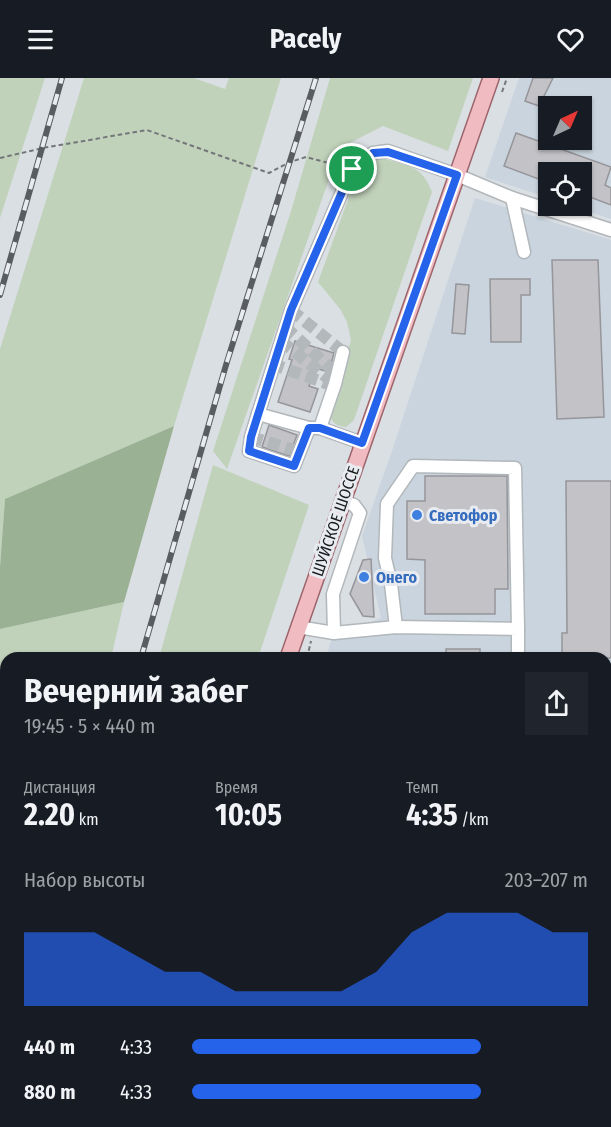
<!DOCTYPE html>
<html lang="ru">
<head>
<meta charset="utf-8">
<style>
  body { margin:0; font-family:"Fira Sans Condensed",sans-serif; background:#20242c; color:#f1f3f6; height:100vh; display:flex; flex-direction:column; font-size:22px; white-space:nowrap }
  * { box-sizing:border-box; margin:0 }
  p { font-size:20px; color:#9ea1a6 }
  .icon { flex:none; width:33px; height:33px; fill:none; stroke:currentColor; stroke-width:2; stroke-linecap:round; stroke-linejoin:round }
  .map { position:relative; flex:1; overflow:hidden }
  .panel { position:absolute; left:0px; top:574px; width:612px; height:476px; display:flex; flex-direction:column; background:#171b24; border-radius:18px 18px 0 0; box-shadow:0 2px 4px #0004 }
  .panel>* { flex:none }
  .needle { width:39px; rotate:44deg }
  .buttons { position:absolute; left:538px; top:18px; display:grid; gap:12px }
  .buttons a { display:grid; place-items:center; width:54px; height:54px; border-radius:0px; background:#171b24; box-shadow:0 2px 4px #0004; font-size:30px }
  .pin { position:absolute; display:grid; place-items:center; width:51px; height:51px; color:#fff; margin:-26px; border:3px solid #fff; border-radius:50%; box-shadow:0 2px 6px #0007 }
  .round { display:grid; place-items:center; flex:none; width:63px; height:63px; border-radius:0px; background:#20242c }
  .overview { display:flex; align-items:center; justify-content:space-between; height:102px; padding:0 24px }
  h1 { font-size:33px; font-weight:700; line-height:45px }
  .figures { display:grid; grid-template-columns:repeat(3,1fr); gap:9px; height:102px; padding:6px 24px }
  .figures div { display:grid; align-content:center }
  .figures b { font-size:30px; font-weight:700 }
  .figures small { font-size:16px; font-weight:400 }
  .figures p { font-size:16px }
  .chart { height:168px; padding:12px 24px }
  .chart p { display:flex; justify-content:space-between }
  .chart svg { width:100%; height:108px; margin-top:6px; fill:#2563eb; opacity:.7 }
  ul { padding:0 24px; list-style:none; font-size:20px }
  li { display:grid; grid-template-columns:96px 72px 1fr; align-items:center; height:45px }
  li i { height:15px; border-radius:8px; background:#2563eb }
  header { display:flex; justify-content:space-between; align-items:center; height:78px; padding:0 24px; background:#171b24; font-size:27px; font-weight:700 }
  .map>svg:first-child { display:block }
  .built { fill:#c9d4de; fill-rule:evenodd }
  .green { fill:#c1d2bb }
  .forest { fill:#9bb193 }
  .building { fill:#c2c2c7; stroke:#95959a; stroke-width:1.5 }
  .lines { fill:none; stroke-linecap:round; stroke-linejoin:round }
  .minor-tunnel { stroke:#b3b8bb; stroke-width:12; stroke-dasharray:12 6; stroke-linecap:butt }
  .minor-casing { stroke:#b2b7bb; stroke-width:15 }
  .major-casing { stroke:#9e656c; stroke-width:18 }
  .path { stroke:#747779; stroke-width:2; stroke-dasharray:4.5 3; stroke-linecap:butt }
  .minor { stroke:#fff; stroke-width:12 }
  .major { stroke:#f0bbc1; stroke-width:15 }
  .rail-casing { stroke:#5a5d5f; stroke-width:6 }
  .rail { stroke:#e8ecf1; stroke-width:4; stroke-dasharray:11; stroke-linecap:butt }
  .route-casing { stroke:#fff; stroke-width:12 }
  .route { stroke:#2563eb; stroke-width:8 }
  .shop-dot { fill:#3f7fe0; stroke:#e8ecf1; stroke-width:2 }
  .labels { text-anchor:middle; stroke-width:6; stroke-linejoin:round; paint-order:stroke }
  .shop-label { font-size:16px; font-weight:bold; fill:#366cbe; stroke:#e8ecf1; text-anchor:start }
  .street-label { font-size:16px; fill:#181a1b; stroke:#e8ecf1 }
</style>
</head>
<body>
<header><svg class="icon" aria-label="menu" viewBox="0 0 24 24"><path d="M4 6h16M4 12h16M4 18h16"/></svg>Pacely<svg class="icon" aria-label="heart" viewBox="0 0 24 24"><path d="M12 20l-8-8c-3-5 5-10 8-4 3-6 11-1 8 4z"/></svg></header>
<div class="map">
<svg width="611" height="1049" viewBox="0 0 611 1049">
  <rect width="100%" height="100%" fill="#dadfe3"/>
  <!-- built -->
  <g class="built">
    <path d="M519,0h92v141l-40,-13h11v-34h-33v26l-64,-21zM549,28h33v34h-33z"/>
    <polygon points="475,120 611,162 611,886 606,886 606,580 326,580 332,559 381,540 362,458 392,373"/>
    <polygon points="606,934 611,934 611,1049 446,1049 446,1044 606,1044"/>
  </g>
  <!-- green -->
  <g class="green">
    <polygon points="0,0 45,0 0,140"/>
    <polygon points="84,0 194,0 225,11 229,0 281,0 174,348 5,421 0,489 0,271"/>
    <polygon points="330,0 473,0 448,73 383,48 340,70 227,391 213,373 291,133"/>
    <path d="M383,80c25,8 39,7 49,34l-78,228 -8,7c-10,-1 -14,-4 -17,-14l22,-73 -4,-18 -7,-13 -22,-27 39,-107 11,-14z"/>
    <polygon points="213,387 309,427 258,580 159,580"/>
    <polygon points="124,524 111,580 6,580 6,1020 0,1049 0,551"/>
    <polygon points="40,1044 102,1044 102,1049 39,1049"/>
  </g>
  <!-- forest -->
  <polygon class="forest" points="174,348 124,524 0,551 0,489 5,421"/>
  <!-- building -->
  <g class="building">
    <polygon points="533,0 553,0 539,28 525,23"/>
    <polygon points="516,55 611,89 605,107 611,110 611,127 582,116 582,94 549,94 549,105 504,88"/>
    <polygon points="552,182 598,182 604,339 557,341"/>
    <polygon points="490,201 530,201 530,217 521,217 521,264 491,264"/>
    <polygon points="456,206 469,207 465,256 452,255"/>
    <polygon points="295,263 334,275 329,294 315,290 309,308 318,311 310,334 278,324 292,282 289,281"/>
    <polygon points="269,347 297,357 289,378 262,369"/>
    <polygon points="425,398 507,398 508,511 495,511 495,536 425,536 425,482 407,481 407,423 425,423"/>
    <polygon points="566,403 611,403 611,580 562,580 562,555 567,555"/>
    <polygon points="371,481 374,539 363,538 350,516 363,482"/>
    <rect x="446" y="571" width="34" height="9"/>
  </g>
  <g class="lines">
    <!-- minor-tunnel -->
    <g class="minor-tunnel">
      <polyline points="291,232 343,274"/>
      <polyline points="285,249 337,296"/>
      <polyline points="281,263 335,306"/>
      <polyline points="272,286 331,307"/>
      <polyline points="251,359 300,374"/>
    </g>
    <defs>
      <g id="minor">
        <polyline points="512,120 524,174"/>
        <polyline points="343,274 335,306 320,350 362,365"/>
        <polyline points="258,336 251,359 249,373 294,388 309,350"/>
        <polyline points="320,350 309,350 258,336 291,232 352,91 373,75 388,73 457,97 512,120 611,152"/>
        <polyline points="298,549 334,555 396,549 518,551 518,580"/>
        <polyline points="396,549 391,506 385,480 387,426 413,388 515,390 518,551"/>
        <polyline points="334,555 333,516 360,435 354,427 342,423"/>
        <polyline points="606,669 611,669"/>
      </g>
      <g id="major">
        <polyline points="288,580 491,0"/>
        <polyline points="606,908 611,908"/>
        <polyline points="119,1044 119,1049"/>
        <polyline points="151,1049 153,1044"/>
      </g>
    </defs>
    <!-- minor casing -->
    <use href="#minor" class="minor-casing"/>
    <!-- major casing -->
    <use href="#major" class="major-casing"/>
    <!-- path -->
    <g class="path">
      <polyline points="502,14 507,0"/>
      <polyline points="0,80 43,70 147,52 269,95 290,84 306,79 340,88"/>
      <polyline points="307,580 311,563"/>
      <polyline points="606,872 611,872"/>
      <polyline points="606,929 611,929"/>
      <polyline points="171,1049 172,1044"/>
    </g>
    <!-- minor -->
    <use href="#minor" class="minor"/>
    <!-- major -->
    <use href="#major" class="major"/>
    <defs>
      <g id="rail">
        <polyline points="0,217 62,0"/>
        <polyline points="141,580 226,287 316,0"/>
        <polyline points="10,1049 11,1044"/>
      </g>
    </defs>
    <!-- rail casing -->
    <use href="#rail" class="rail-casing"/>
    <!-- rail -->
    <use href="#rail" class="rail"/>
  </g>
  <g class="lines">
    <defs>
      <polygon id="route" points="388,74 457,97 362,365 320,350 309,350 294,388 249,373 251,359 291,232 352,91 373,75"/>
    </defs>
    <!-- route casing -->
    <use href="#route" class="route-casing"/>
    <!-- route -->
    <use href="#route" class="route"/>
  </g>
  <!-- markers -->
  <g class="shop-dot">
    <circle cx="417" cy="437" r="6"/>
    <circle cx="364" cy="499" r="6"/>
  </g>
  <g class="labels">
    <!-- shop labels -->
    <g class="shop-label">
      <text x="429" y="443">Светофор</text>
      <text x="376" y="505">Онего</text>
    </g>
    <!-- street labels -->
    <g class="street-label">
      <text transform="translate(335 443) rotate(-71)" y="6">ШУЙСКОЕ ШОССЕ</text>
    </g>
  </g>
</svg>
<div class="buttons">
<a><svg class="needle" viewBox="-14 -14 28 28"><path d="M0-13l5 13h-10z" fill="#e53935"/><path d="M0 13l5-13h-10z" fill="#9ea1a6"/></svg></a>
<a><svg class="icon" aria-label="locate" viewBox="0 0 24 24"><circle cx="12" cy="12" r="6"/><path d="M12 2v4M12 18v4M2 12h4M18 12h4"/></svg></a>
</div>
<div class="pin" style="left:352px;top:91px;background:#1e9e55"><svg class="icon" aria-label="arrive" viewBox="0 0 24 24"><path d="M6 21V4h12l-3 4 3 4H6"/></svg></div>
<section class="panel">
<div class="overview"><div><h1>Вечерний забег</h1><p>19:45 · 5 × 440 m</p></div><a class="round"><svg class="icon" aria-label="share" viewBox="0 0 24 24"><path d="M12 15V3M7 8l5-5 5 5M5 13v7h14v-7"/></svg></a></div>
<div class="figures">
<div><p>Дистанция</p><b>2.20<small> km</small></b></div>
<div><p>Время</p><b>10:05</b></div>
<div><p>Темп</p><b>4:35<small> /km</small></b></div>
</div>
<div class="chart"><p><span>Набор высоты</span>203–207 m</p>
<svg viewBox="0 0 160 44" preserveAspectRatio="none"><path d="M0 44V14L10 14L20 14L30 22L40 30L50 30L60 38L70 38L80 38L90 38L100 30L110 14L120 6L130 6L140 6L150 14L160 14V44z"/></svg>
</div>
<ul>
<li><b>440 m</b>4:33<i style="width:73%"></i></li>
<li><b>880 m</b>4:33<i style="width:73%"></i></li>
</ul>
</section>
</div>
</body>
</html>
